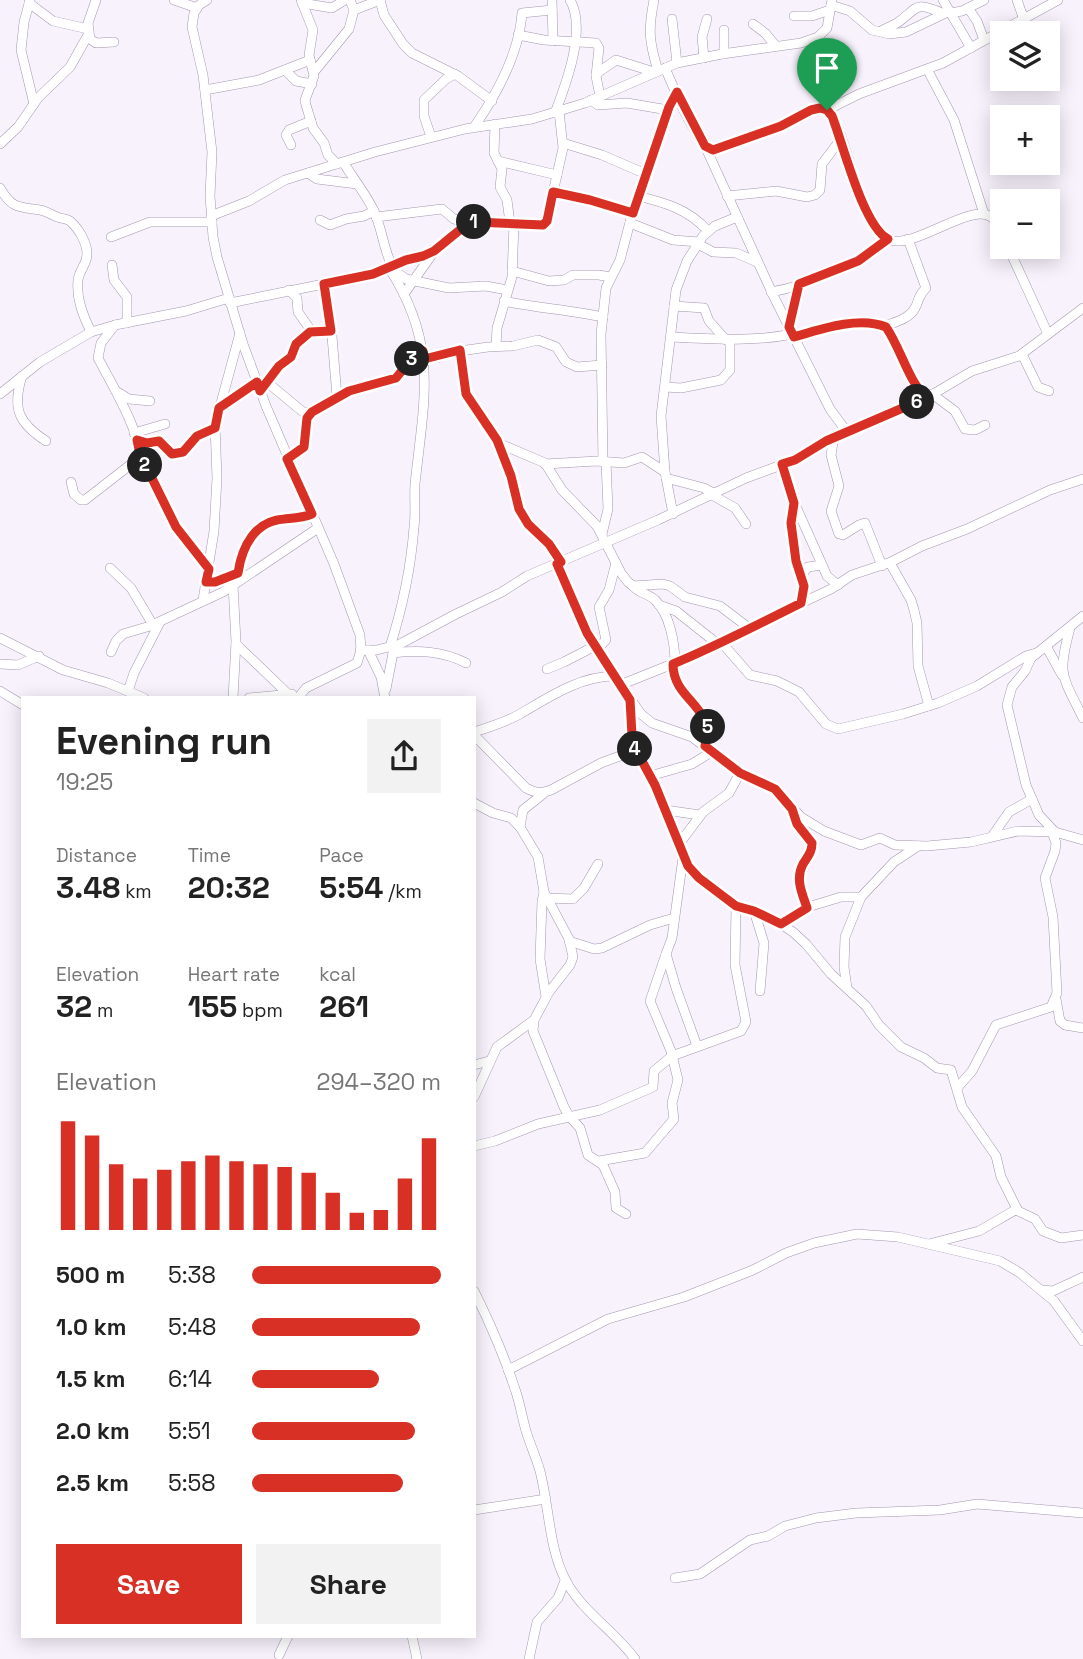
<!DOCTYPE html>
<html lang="en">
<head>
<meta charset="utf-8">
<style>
  body { margin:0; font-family:"Space Grotesk",sans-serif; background:#f2f2f2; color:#222; height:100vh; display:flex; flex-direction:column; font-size:26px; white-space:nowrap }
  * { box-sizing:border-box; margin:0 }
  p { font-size:23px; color:#767676 }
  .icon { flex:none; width:38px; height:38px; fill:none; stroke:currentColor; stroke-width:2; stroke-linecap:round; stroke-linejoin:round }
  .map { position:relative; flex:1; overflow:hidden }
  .drawer { position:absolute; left:21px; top:696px; width:455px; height:942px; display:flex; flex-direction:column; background:#fff; border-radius:0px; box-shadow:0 4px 18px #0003 }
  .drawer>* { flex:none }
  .controls { position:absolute; left:990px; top:21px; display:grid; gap:14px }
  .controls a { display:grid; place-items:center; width:70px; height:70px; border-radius:0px; background:#fff; box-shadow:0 4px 18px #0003; font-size:35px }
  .pin { position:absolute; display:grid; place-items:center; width:60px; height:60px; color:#fff; margin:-72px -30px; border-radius:50% 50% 50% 0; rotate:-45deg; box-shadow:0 0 7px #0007 }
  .pin .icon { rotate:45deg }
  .km { position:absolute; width:35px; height:35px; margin:-18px; border-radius:50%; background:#222; color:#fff; font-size:19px; line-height:35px; text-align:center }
  .round { display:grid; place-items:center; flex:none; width:74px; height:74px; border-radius:0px; background:#f2f2f2 }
  .head { display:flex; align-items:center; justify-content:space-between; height:119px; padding:0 35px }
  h1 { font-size:38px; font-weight:700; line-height:52px }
  .stats { display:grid; grid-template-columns:repeat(3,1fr); gap:10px; height:119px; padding:7px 35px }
  .stats div { display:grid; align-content:center }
  .stats b { font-size:30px; font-weight:700 }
  .stats small { font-size:19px; font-weight:400 }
  .stats p { font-size:19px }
  .chart { height:196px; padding:14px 35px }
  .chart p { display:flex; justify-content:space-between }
  .chart svg { width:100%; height:126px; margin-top:7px; stroke:#d93025; stroke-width:6 }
  .button { display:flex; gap:14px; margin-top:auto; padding:14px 35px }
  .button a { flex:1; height:80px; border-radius:0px; background:#d93025; color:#fff; font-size:28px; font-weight:700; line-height:80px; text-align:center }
  .button a+a { background:#f2f2f2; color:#222 }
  ul { padding:0 35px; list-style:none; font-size:23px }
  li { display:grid; grid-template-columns:112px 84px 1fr; align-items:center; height:52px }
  li i { height:18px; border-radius:9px; background:#d93025 }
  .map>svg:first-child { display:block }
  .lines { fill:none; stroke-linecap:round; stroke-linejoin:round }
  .minor-casing { stroke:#a596af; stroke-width:10 }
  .minor { stroke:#fff; stroke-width:9 }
  .route-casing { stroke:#fff; stroke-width:14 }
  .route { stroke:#d93025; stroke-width:9 }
</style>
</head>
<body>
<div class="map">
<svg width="1083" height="1659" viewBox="0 0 1083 1659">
  <rect width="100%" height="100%" fill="#f8f2fd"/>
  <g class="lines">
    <defs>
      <g id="minor">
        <polyline points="30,0 24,22 21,50 34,104"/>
        <polyline points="96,0 88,23 90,39 96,43 114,42"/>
        <polyline points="174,0 197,8"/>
        <polyline points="207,0 199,5 194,13 192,27 203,75 212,152 210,196 213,237 217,257 243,344 266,406 334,564 360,635 361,650 357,663 306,688 298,698"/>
        <polyline points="301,0 313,30 309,55 314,76 305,100 306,105 313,128 324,143 328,155 337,164"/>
        <polyline points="380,0 384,15 403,44 412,53 458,76 492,101"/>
        <polyline points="552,0 553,41"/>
        <path d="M654,0c-6,30 -5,41 4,71"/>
        <polyline points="943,0 971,48"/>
        <polyline points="1017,0 1023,17"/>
        <polyline points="29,3 53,21 88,29"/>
        <polyline points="302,3 332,8 345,0"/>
        <polyline points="831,5 850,11 872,30 889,34 906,32 950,11"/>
        <polyline points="968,8 977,21 984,40"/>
        <polyline points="354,10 380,0"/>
        <polyline points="951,13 962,11 984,0"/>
        <polyline points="794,16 812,16 830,10"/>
        <polyline points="672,19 677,63"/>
        <polyline points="753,24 765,33 776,46"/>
        <path d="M881,31c5,-3 11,-5 16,-8 21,-14 16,-23 45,-10"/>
        <polyline points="518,35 544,40 596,43 599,48 596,76 600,96"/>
        <polyline points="724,54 724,30"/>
        <polyline points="704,58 702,37 707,19"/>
        <path d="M665,68c9,20 29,73 48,82 29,-9 59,-19 85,-34 8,-4 17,-10 25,-7 25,7 31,117 67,131 25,9 81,-38 101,-23 5,3 9,12 12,18"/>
        <polyline points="927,69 954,120 984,214"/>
        <polyline points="285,70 296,81 312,84"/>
        <polyline points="314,72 349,29 354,10 350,0"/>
        <polyline points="596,74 616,60 654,72"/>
        <polyline points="205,90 259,80 310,60"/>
        <polyline points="591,100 598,105 627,103 668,110"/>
        <polyline points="827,110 859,94 943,63 1058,0"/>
        <path d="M555,113c11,-29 32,-84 15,-113"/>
        <polyline points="495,124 494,153 502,169 500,187 507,200 510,223"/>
        <path d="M474,127c23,-33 45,-73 48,-114l30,-3"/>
        <polyline points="431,137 424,116 424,100 446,79 455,74"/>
        <polyline points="563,143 602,155 646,174"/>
        <polyline points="0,144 18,127 38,98 70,67 88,35"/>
        <polyline points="291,145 286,135 289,130 311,121"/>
        <polyline points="705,146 774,297 830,409 847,432"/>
        <polyline points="498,161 557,175"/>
        <path d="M343,162c10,16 22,31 30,47 9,18 10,39 19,57"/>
        <polyline points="308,173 317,179 357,184"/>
        <path d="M0,188c12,21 19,19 40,22 7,1 13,6 20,8 4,1 7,1 10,3 10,9 20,26 16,39 -2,7 -7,12 -8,20 -2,19 5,35 13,52"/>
        <polyline points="553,192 590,199 633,213"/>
        <path d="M638,196c28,7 50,13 70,35"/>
        <polyline points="727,196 776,191 807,197 815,195 820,190 822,164 841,139"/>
        <polyline points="211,216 249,201 285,180 375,152 465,129 532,119 585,103 677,63 722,54 801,43 818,37 827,28 832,0"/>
        <polyline points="376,217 442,209 454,219 472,223"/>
        <polyline points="320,220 330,225 346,219 364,216 374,211"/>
        <polyline points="630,223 673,240 699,242"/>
        <polyline points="111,237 150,222 212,222"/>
        <polyline points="698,244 713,252 736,253 757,262"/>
        <polyline points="1008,247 1048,334"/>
        <polyline points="112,265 114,280 127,297 127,323"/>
        <path d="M389,268c50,77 35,131 26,216 -1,14 1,29 -1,43 -3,40 -12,82 -24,120"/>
        <polyline points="392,269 406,279 415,281"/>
        <polyline points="512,271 549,281 564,280 573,275 599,275 610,277"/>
        <polyline points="415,281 449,288 486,286 507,290"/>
        <polyline points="324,284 331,324 337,397"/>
        <polyline points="289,290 297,298 298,312 312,332"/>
        <path d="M771,292c39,-7 86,-28 117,-53"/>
        <polyline points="404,294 433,253"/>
        <path d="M504,301c33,7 66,9 99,16"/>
        <polyline points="230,303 373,274 406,260 434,252 461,229 474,222 546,224 563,148 559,111"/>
        <polyline points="674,306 704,308 709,321 726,340"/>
        <path d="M885,326c10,-4 24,-7 30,-18 5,-9 2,-11 11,-20l-18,-49"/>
        <polyline points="789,327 799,284"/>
        <path d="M671,337c41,2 82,5 122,-3"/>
        <path d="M794,337c17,-5 78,-22 92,-10 6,4 9,17 12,24 7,16 16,34 28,47"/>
        <polyline points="496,346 497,328 512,277 514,223"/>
        <polyline points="461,350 466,395 497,440 511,476 519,509 528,524 549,544 561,562"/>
        <polyline points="1022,354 1038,387 1049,391"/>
        <polyline points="424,357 437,358 453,352 488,347 513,346 538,340 556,347 566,362 577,367 602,365"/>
        <path d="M22,376c-10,32 -4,47 24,65"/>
        <polyline points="268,383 303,412 312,412"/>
        <polyline points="665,387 681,388 721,380 730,370 730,340"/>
        <polyline points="116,391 129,399 150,401"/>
        <polyline points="260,391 280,366 291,357 296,344 310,332 331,331"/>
        <polyline points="0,394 40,362 91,332 115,325 186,311 229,298"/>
        <polyline points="932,394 955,411 965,429 975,430 985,425"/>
        <polyline points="219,408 257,382"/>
        <polyline points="134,433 165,424"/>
        <polyline points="834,436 831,455 839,486 831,511 839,534 843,535 859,525 865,523 882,566"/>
        <polyline points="137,440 147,443 159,441 168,452 174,454 187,449 197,436 215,428"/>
        <polyline points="498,443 545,463 562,490 597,526 621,573 628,582 633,586 663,584 670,586 685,597 720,606 749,628"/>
        <polyline points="140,454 176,527 209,570"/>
        <polyline points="287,459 304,447 307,418 312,412 349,391 396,378 409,362 423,351"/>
        <polyline points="603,462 601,334 606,288 620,260 634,207 669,107 677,92"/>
        <polyline points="545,464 597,461 624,463 642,457 665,472"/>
        <polyline points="782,464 789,491 824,569 827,576 838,585"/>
        <polyline points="666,478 704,488 715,494"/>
        <path d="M71,482l3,12 7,6h4l54,-42c4,-22 -30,-79 -41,-100l3,-15 14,-18"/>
        <polyline points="712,495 735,508 746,524"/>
        <path d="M794,503c-5,21 -2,42 3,62 3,15 9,22 4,38"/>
        <polyline points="673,514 665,472 661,416 676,290 687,261 703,236 715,226 737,217"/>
        <polyline points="602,534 608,509 606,462"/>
        <polyline points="890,563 911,600 914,610 917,623 918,666 929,706"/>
        <polyline points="557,564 598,652 641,714 652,723 692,737 740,773 775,789 801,817 824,831 861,845 880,838 895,845 927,846 971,842 1018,831 1055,832"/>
        <polyline points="110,568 131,588 153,625"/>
        <path d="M238,573c4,-26 14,-48 41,-53 11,-3 22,-2 33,-6"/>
        <polyline points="801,576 808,567 822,565"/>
        <polyline points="206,581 215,582 241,572"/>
        <polyline points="233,585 236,642 233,698"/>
        <path d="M632,585c7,9 16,8 23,15 15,14 20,44 20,64"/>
        <polyline points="203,600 214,531 217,478 215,425 240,333"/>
        <polyline points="659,605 676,611 719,645"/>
        <polyline points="1083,616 1031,658 1025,671 1012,687 1007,705 1026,785 1039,815 1055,832 1083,840"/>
        <path d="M1070,628c-13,48 -8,47 13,90"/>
        <polyline points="0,638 63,670 108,683 144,698"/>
        <polyline points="722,643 750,675 777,681 799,692 826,724 838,729 903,714 938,703 977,686 1026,656 1036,653"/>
        <polyline points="236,644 288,694"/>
        <polyline points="1046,646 1062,675"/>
        <polyline points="597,649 606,640 599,607 609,590 616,563"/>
        <polyline points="360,650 377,650 400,644 456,614 502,592 527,576 658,520 746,478 795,460 826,441 891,411 923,400 972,371 1019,356 1083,308"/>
        <polyline points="368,650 381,677 385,698"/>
        <polyline points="111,652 116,641 123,634 150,626 223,592 318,528"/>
        <path d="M393,653c26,-3 50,-2 73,10"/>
        <polyline points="0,664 18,665 39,656"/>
        <path d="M673,664c1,36 43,43 32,82"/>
        <polyline points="547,669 564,662 595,646"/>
        <polyline points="620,685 715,647 751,627 831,589 852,575 891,562 922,546 967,529 1050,490 1083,479"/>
        <polyline points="386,689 394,648"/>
        <polyline points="0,691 23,705"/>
        <polyline points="128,691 134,673 160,622"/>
        <polyline points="249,698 292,694"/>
        <polyline points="630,700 632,735 636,750 655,784 688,866 699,878 736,906 773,919 793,932 806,944 831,974 866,1006 879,1025 901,1047 924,1058 937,1068 951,1070 962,1107 996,1156 1001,1177 1018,1211 1035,1219 1043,1231 1061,1238 1083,1235"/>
        <path d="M474,732c16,-5 32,-10 46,-18 29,-17 60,-38 95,-38"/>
        <path d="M474,735l52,53c10,5 15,6 25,2l50,-27 35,-13"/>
        <polyline points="650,776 692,764 713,751"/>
        <polyline points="474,803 493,813 511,818 520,827 538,857 544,892 569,939 573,957 570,965 549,992 534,1020 533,1031 564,1107 569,1116 580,1128 588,1155 603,1165 615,1192 616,1208 626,1214"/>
        <polyline points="665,810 700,815"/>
        <path d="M793,811l5,13 15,23c-13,31 -19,26 -6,61"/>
        <polyline points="520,827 523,810 543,794"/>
        <polyline points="993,835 1009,812 1032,799"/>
        <polyline points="679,844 703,812 729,793 740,773"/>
        <polyline points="683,857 672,938 666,954 676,988 697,1046"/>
        <polyline points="544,892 542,901 540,959 546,997"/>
        <polyline points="547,898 573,899 584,888 598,864"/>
        <polyline points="754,911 764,943 760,991"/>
        <polyline points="781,924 808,907 841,897 861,897"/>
        <polyline points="569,941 594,949 602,948 650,925 674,918"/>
        <polyline points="847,988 844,967 845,937 861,897 894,862 918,846"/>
        <polyline points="1056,999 1060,1021 1065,1025 1083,1028"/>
        <polyline points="474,1065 489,1061"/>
        <polyline points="957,1088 972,1071 996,1025 1051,1007 1057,993 1053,917 1045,878 1055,851 1056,843 1052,832"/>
        <polyline points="474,1097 497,1047 534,1020"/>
        <polyline points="474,1146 495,1141 538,1124 600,1110 653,1087 654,1071 672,1056 741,1031 746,1022 735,965 736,906"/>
        <polyline points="599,1161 645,1153 674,1119 672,1103 678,1080 671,1051 650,1001 666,954"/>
        <polyline points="929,1244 979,1231 1017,1209"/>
        <polyline points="1042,1290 1053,1291 1083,1277"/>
        <path d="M474,1291c16,32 30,64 41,98 5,14 7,28 11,42 4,13 10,26 14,40 9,35 9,77 25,108 16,32 50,52 70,80"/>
        <polyline points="508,1370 608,1319 684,1297 753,1270 786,1253 814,1243 857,1234 898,1237 1000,1261 1020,1273 1054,1301 1083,1341"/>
        <polyline points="474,1510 546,1499"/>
        <polyline points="675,1578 700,1574 750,1540 768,1536 785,1526 816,1518 856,1513 940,1510 977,1504 1083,1513"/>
        <polyline points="412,1636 417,1659"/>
        <polyline points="279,1655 288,1636"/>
        <polyline points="529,1659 537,1622 558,1598 565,1581"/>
      </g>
    </defs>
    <!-- minor casing -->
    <use href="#minor" class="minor-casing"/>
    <!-- minor -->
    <use href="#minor" class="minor"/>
  </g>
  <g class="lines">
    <defs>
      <path id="route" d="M677,92l28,54 8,4 68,-24 30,-16 9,-2 7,2 5,6c11,28 31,110 56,123l-30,22 -59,23 -10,43 5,10c27,-8 65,-21 92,-10 15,22 21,51 40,71l-100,43 -31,19 -13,4 12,39 -3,20 5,38 8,25 -3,17c-42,21 -84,43 -128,61 0,37 43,41 32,82l35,27 35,16 17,20 5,15 15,19c0,9 -4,13 -9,21 -8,15 -1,29 4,44l-26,16 -27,-13 -18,-5 -37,-28 -11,-12 -33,-81 -19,-35 -4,-15 -2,-35 -43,-67 -30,-69 4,-2 -12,-18 -21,-20 -9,-15 -8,-33 -14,-36 -31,-46 -6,-44 -32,8 -4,-1 -1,-6 -14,11 -13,16 -47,13 -37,21 -5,6 -3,29 -17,12 25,55c-10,4 -18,4 -28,5 -29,2 -42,27 -46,54l-23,9h-9l3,-13 -33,-42 -36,-73 -3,-14 10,3 12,-2 13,13 11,-2 14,-16 18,-8 4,-20 38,-26 3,9 19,-25 12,-9 5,-13 14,-12 21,-1 -7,-47 49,-10 33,-14 17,-4 11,-5 27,-22 13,-7 69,3 4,-4 6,-29 37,8 43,13 36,-106z"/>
    </defs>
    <!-- route casing -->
    <use href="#route" class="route-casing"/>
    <!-- route -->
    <use href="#route" class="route"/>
  </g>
</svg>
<div class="controls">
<a><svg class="icon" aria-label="layers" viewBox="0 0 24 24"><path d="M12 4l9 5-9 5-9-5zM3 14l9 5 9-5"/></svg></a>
<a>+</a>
<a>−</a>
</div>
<div class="pin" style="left:827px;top:110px;background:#1e9e55"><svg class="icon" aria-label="arrive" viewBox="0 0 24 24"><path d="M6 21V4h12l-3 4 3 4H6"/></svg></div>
<b class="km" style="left:474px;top:222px">1</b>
<b class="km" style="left:145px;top:465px">2</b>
<b class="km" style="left:412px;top:359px">3</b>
<b class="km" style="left:635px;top:749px">4</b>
<b class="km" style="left:708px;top:727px">5</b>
<b class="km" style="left:917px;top:402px">6</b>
<section class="drawer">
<div class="head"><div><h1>Evening run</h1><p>19:25</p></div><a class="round"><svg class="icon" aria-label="share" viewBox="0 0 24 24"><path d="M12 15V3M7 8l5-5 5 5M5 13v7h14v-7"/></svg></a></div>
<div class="stats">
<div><p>Distance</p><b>3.48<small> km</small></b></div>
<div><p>Time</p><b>20:32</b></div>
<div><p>Pace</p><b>5:54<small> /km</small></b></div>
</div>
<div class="stats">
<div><p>Elevation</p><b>32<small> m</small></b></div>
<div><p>Heart rate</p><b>155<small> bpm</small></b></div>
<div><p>kcal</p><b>261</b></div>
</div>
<div class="chart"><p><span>Elevation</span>294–320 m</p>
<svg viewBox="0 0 160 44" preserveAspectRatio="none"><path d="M5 44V6M15 44V11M25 44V21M35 44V26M45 44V23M55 44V20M65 44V18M75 44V20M85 44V21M95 44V22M105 44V24M115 44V31M125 44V38M135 44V37M145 44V26M155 44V12"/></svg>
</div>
<ul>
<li><b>500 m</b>5:38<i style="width:100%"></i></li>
<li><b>1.0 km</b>5:48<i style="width:89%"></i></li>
<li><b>1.5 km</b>6:14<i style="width:67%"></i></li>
<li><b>2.0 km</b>5:51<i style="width:86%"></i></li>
<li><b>2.5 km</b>5:58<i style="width:80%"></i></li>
</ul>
<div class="button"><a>Save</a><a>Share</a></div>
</section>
</div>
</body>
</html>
